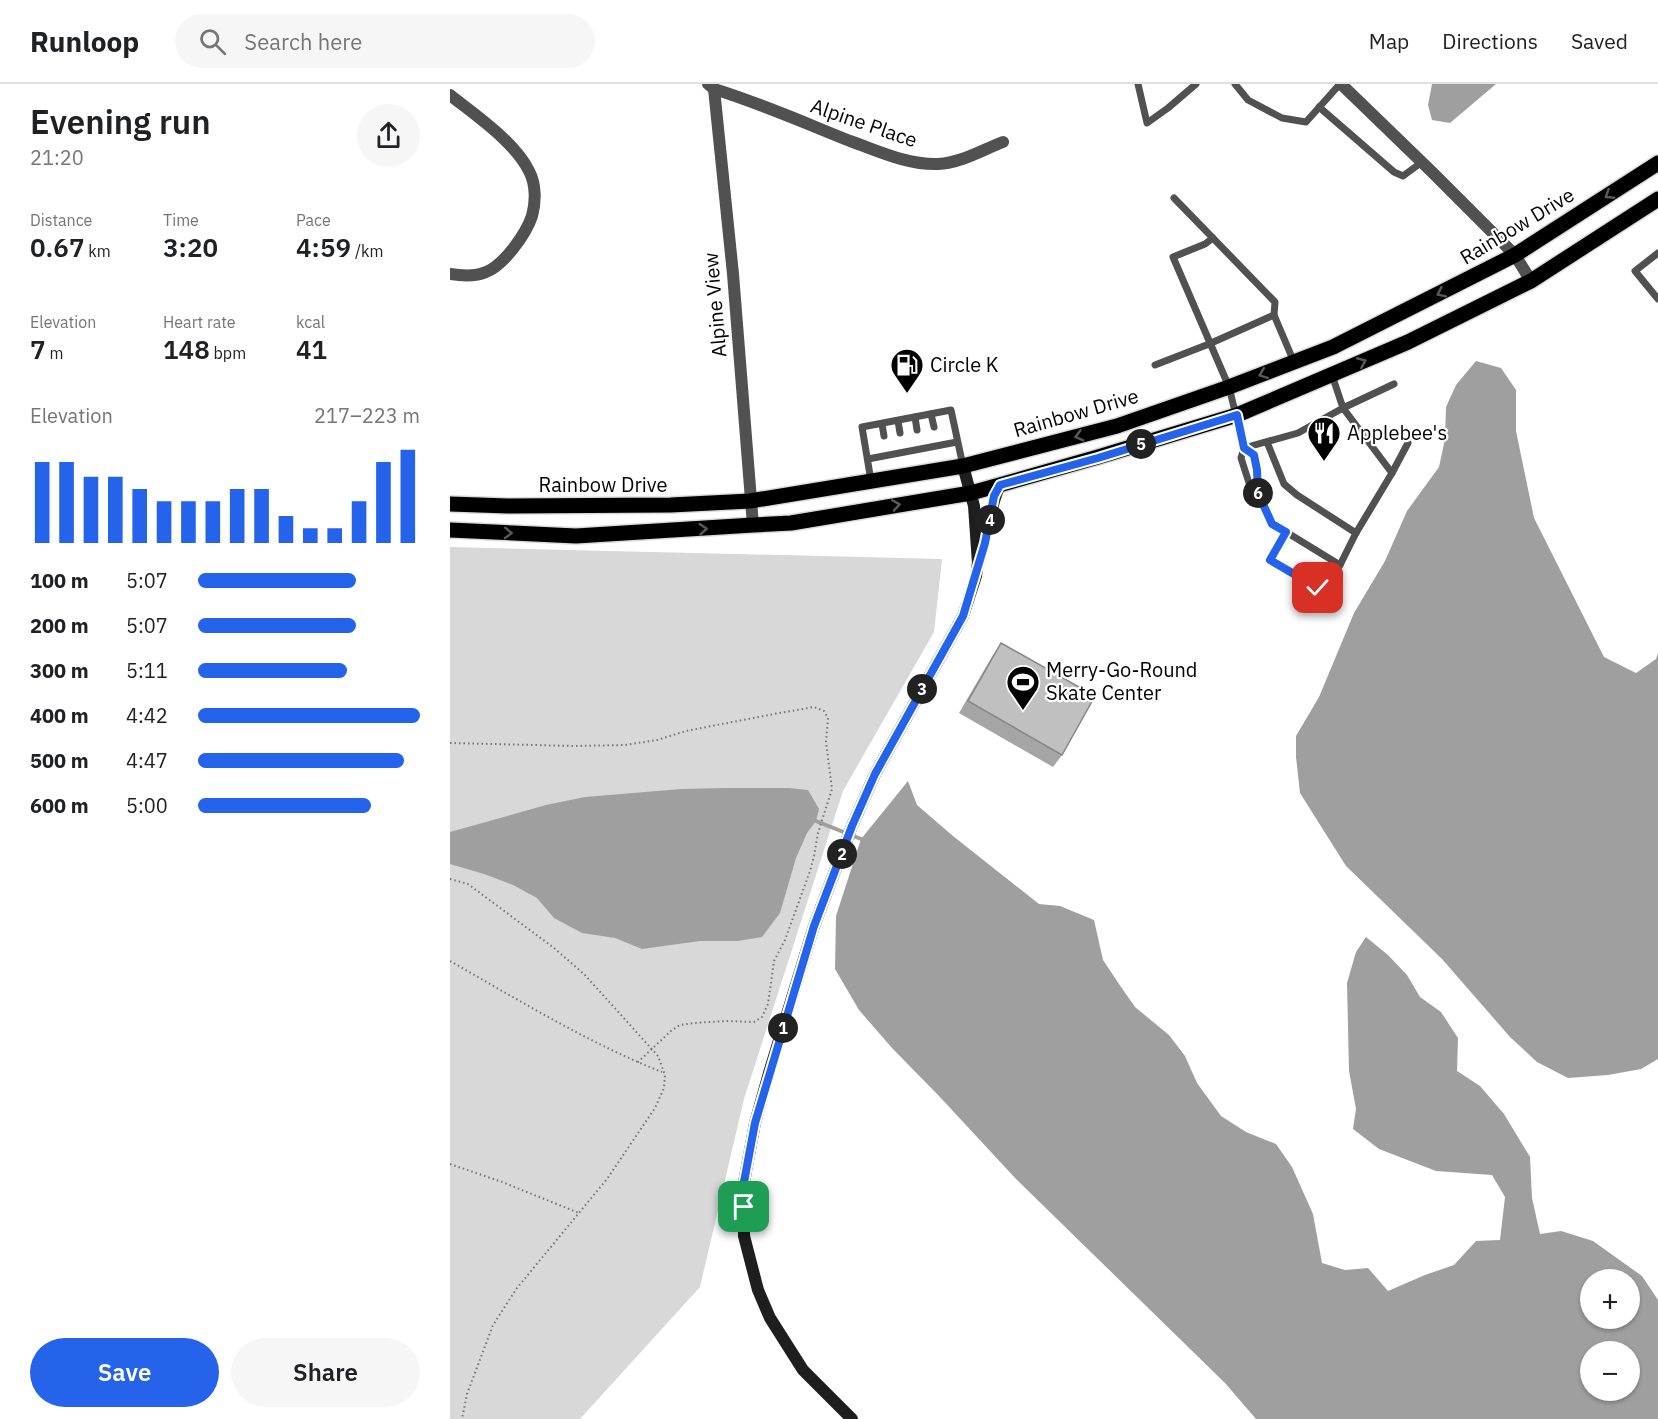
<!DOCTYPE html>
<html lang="en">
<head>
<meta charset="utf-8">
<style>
  body { margin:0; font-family:"IBM Plex Sans",sans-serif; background:#f6f6f6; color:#202124; height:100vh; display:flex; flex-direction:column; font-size:22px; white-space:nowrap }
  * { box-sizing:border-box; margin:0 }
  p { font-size:20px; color:#757577 }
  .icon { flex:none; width:33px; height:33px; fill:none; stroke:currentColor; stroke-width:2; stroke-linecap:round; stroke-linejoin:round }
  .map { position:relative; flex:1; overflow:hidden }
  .side { display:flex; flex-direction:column; background:#fff; width:450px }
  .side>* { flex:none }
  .fabs { position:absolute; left:1130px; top:1185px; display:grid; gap:12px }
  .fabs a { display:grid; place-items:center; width:60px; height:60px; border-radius:50%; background:#fff; box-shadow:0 2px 4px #0004; font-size:30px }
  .pin { position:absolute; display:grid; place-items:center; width:51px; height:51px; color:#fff; margin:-26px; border-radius:12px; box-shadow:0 3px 9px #0006 }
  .km { position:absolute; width:30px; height:30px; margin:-15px; border-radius:50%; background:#222; color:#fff; font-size:16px; line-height:30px; text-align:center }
  .round { display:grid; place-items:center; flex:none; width:63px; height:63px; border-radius:32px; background:#f6f6f6 }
  .head { display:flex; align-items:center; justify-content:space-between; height:102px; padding:0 30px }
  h1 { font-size:33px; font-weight:600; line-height:45px }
  .metrics { display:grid; grid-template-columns:repeat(3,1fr); gap:9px; height:102px; padding:6px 30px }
  .metrics div { display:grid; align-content:center }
  .metrics b { font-size:26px; font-weight:600 }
  .metrics small { font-size:16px; font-weight:400 }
  .metrics p { font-size:16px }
  .chart { height:168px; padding:12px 30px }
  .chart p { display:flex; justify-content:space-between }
  .chart svg { width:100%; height:108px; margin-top:6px; stroke:#2563eb; stroke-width:6 }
  .primary-button { display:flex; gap:12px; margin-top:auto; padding:12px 30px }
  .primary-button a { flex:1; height:69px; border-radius:36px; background:#2563eb; color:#fff; font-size:24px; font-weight:600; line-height:69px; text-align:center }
  .primary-button a+a { background:#f6f6f6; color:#202124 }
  ul { padding:0 30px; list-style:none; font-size:20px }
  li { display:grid; grid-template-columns:96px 72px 1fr; align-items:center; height:45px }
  li i { height:15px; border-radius:8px; background:#2563eb }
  header { display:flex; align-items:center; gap:36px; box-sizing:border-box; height:84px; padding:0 30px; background:#fff; border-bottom:2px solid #e0e0e0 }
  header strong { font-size:28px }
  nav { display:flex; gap:33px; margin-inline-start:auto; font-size:21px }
  .search { width:420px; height:54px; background:#f6f6f6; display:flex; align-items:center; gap:15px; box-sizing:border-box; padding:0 21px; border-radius:33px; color:#757577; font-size:22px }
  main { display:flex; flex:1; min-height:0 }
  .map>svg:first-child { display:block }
  .green { fill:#d8d8d8 }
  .water { fill:#9f9f9f; fill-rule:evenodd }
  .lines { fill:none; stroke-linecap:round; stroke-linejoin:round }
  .stream { stroke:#9f9f9f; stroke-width:4 }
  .primary-casing { stroke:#dbdbdb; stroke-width:18 }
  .path { stroke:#737373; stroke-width:2; stroke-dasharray:1.5 3; stroke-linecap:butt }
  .lane { stroke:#515151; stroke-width:7 }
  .street { stroke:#515151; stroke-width:12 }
  .secondary { stroke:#1e1e1e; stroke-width:12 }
  .primary { stroke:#000; stroke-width:15 }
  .wall { fill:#a5a5a5 }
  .building { fill:#c0c0c0; stroke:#868686; stroke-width:1.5 }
  .oneway { stroke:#595959 }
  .route-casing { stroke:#fff; stroke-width:12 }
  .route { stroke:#2563eb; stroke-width:8 }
  .labels { text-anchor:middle; stroke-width:4.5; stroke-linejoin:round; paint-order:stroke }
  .street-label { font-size:20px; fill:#000; stroke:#fff }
  .poi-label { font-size:20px; fill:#000; stroke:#fff; text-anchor:start }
</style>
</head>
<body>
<header>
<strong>Runloop</strong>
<div class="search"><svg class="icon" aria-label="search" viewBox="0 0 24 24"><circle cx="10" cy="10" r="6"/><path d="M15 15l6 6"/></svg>Search here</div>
<nav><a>Map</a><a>Directions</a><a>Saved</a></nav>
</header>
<main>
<section class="side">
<div class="head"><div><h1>Evening run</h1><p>21:20</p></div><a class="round"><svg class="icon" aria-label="share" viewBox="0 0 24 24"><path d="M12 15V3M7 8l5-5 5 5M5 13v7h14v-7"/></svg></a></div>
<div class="metrics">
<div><p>Distance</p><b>0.67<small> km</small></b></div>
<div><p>Time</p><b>3:20</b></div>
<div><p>Pace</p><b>4:59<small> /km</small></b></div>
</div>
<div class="metrics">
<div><p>Elevation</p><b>7<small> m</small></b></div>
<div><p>Heart rate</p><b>148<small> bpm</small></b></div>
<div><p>kcal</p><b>41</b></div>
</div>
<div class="chart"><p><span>Elevation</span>217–223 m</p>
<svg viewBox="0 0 160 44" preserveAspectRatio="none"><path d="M5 44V11M15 44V11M25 44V17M35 44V17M45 44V22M55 44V27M65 44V27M75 44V27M85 44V22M95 44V22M105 44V33M115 44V38M125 44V38M135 44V27M145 44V11M155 44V6"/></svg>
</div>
<ul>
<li><b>100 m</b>5:07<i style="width:71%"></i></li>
<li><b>200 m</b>5:07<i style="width:71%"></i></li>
<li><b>300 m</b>5:11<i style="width:67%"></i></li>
<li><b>400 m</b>4:42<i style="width:100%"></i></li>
<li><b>500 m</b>4:47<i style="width:93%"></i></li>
<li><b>600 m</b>5:00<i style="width:78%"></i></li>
</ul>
<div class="primary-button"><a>Save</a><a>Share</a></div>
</section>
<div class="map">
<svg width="1208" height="1335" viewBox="0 0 1208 1335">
  <rect width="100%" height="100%" fill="#fff"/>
  <!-- green -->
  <polygon class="green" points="0,463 492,475 484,548 393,707 294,1015 250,1203 130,1335 0,1335"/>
  <!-- water -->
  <g class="water">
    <polygon points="982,0 1046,0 1000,39 982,36 978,21"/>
    <polygon points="1026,277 1051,284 1066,306 1066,347 1084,434 1154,573 1186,589 1206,575 1208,569 1208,975 1191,985 1158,991 1118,994 1087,978 1060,953 992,875 896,782 850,709 846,673 846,652 869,613 904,529 935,477 957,427 989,383 995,355 996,323 1006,301"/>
    <path d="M458,697l9,24 36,31 86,68 21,2 34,14 9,40 16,24 16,23 34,28 16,21 12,27 24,33 25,16 30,12 16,23 21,47 9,49 23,7 23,-2 20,23 37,-16 29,-10 22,-24 24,-1 5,-43 -13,-22 -56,-4 -57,-22 -26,-20 3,-20 -7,-38 -2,-88 9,-31 10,-15 22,18 19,20 13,22 21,15 17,26 -1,33 23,15 24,28 26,43 2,41 8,36 21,-3 32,10 49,35 16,24v119h-402l-31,-36 -209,-204 -77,-83 -47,-48 -33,-38 -24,-41 1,-53 25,-77zM1140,1196h39v38h-39zM1140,1268h39v38h-39z"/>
    <polygon points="275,704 339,704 358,706 369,725 366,737 357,749 346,774 330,829 312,853 288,857 250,857 192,865 165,854 132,849 104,834 87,814 63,801 34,790 0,780 0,748 96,721 135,713 231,705"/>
  </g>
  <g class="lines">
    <!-- stream -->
    <polyline class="stream" points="366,737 411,755"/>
    <defs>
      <g id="primary">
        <polyline points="0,420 58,422 221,421 300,417 513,382 667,342 779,303 883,263 1065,171 1208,79"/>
        <polyline points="0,446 126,452 303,441 341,439 521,409 648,373 787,331 958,258 1081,197 1208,115"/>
      </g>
    </defs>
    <!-- primary casing -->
    <use href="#primary" class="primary-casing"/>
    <!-- path -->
    <g class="path">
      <polyline points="0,659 125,662 175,661 207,656 236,647 324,630 364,623 374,627 378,634 376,658 382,705 368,749 364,772 360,787 335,856 324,877 318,920 312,933 304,938 276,937 244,939 230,941 222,946 187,979"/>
      <polyline points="0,795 18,800 104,864 134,890 208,972 215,991 214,1004 205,1024 157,1095 67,1204 43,1241 17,1310 12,1335"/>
      <path d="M0,877c69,39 138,82 212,111"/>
      <polyline points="0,1080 52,1098 129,1129"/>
    </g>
    <!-- lane -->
    <g class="lane">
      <polyline points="688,0 697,39 718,24 746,0"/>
      <polyline points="785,0 798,16 832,34 856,38 890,0"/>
      <polyline points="869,23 944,88 953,92 972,78"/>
      <polyline points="724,114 825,218 824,231"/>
      <polyline points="763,154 755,160 723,173 779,303 794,364 791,374 801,405 808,409"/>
      <polyline points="1208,169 1185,187 1208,215"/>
      <polyline points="705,281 759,260 824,231 844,278"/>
      <polyline points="481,330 484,343"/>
      <polyline points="465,333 467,346"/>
      <polyline points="448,337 450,349"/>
      <polyline points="432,340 434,352"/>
      <polyline points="817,358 834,400 847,411 906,449"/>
      <polyline points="794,364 848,349 893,324 944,300"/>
      <polyline points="794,364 804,371 807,386 808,409 823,440 890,481"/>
      <polyline points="418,375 507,358"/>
      <polyline points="942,389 958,359"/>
      <polyline points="421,397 412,343 501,326 513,382"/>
      <polyline points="836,448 820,476 868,504 890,481 906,449 942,389 893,324 882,291"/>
    </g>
    <!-- street -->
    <g class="street">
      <polyline points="258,0 264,5 283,190 303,441"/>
      <polyline points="891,0 982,88 1065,171 1081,197"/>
      <path d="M264,5c46,14 91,34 136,52 29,10 57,24 88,23 23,-1 44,-14 65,-22"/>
      <path d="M0,11c25,20 65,47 79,76 7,13 7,31 3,45 -6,18 -28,49 -46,56 -11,5 -24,4 -36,2"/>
    </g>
    <!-- secondary -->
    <g class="secondary">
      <path d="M529,475c9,-24 10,-51 21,-74"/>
      <polyline points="402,1335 353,1286 320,1234 308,1206 294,1152 294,1098 305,1039 319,989 364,842 402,742 425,690 513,532 526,492 528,479 524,422 513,382"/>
    </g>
    <!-- primary -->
    <use href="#primary" class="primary"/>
  </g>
  <!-- wall -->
  <polygon class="wall" points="551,559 612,671 603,683 509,629 543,571"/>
  <!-- building -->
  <polygon class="building" points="551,559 645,612 612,671 518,617"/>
  <!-- one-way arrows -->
  <defs><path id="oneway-chevron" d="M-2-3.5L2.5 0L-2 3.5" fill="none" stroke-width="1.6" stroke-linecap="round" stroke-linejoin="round" transform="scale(1.5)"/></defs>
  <g class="oneway">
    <use href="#oneway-chevron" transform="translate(1159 111) rotate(147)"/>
    <use href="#oneway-chevron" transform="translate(991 209) rotate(154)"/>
    <use href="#oneway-chevron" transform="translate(912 278) rotate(-23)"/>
    <use href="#oneway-chevron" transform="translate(813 290) rotate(159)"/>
    <use href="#oneway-chevron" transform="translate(629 352) rotate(165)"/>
    <use href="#oneway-chevron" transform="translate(446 421) rotate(-9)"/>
    <use href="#oneway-chevron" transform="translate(253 445) rotate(-4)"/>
    <use href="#oneway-chevron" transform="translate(58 449) rotate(2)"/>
  </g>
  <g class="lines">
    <defs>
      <polyline id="route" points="294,1123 294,1098 305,1039 364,842 402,742 425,690 513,532 535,459 544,412 550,401 648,374 787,331 794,364 804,371 807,386 808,409 822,440 836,448 820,476 868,504"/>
    </defs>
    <!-- route casing -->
    <use href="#route" class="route-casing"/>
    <!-- route -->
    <use href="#route" class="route"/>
  </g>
  <!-- icons -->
  <defs>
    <symbol id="fuel-pin" viewBox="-11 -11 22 30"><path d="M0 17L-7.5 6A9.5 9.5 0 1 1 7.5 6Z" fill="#000" stroke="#fff"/><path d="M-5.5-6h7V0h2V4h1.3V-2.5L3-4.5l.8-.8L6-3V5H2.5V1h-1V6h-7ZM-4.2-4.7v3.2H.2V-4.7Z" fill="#fff"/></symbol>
    <symbol id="restaurant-pin" viewBox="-11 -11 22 30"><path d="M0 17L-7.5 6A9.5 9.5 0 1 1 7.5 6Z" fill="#000" stroke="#fff"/><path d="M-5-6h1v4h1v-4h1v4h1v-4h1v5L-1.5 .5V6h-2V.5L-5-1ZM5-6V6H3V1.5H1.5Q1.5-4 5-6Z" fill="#fff"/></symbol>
    <symbol id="stadium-pin" viewBox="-11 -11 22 30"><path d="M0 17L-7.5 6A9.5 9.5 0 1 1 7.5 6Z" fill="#000" stroke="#fff"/><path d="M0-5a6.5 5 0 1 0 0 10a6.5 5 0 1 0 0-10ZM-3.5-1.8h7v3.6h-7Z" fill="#fff"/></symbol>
  </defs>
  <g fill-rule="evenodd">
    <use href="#fuel-pin" x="438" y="262" width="38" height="52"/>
    <use href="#restaurant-pin" x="855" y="330" width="38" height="52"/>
    <use href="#stadium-pin" x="554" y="579" width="38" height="52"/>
  </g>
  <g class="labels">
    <!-- street labels -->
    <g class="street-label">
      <text transform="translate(414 39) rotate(19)" y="7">Alpine Place</text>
      <text transform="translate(1067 142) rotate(-31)" y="7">Rainbow Drive</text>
      <text transform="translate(265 221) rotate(-95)" y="7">Alpine View</text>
      <text transform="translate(626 329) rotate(-16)" y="7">Rainbow Drive</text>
      <text x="153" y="408">Rainbow Drive</text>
    </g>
    <!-- poi labels -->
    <g class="poi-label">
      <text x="480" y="288">Circle K</text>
      <text x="897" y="356">Applebee's</text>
      <text x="596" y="593">Merry-Go-Round<tspan x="596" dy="23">Skate Center</tspan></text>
    </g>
  </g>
</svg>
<div class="fabs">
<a>+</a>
<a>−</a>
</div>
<div class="pin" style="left:294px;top:1123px;background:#1e9e55"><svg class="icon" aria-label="arrive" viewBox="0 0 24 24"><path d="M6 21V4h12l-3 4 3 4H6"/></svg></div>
<div class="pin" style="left:868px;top:504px;background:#d93025"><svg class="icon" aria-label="check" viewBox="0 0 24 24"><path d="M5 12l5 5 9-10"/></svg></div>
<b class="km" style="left:333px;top:944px">1</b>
<b class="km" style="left:392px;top:770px">2</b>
<b class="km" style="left:472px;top:605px">3</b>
<b class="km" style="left:540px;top:436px">4</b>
<b class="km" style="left:691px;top:360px">5</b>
<b class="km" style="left:808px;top:409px">6</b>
</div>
</main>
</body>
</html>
